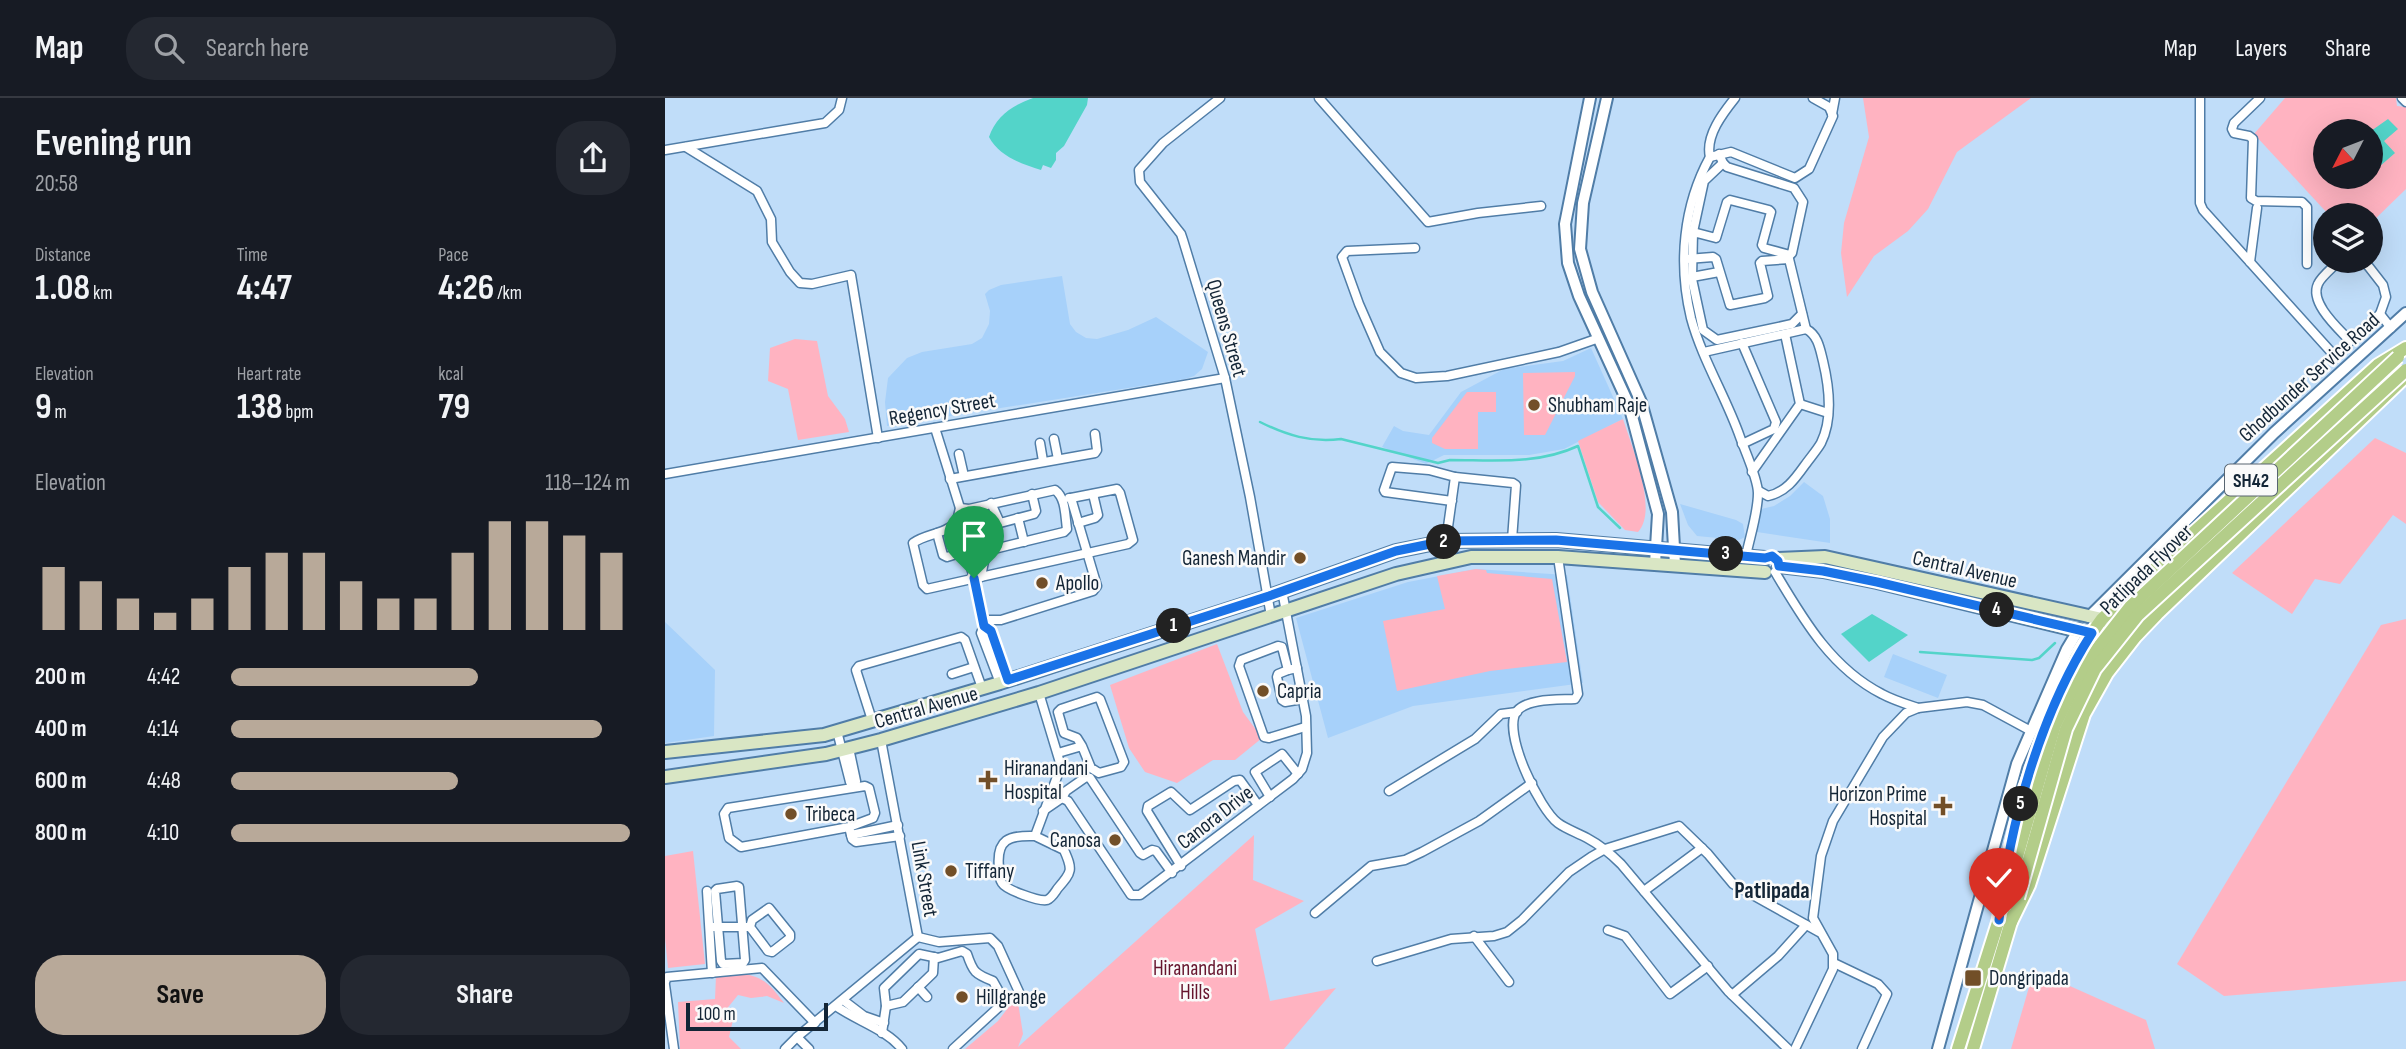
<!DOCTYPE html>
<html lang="en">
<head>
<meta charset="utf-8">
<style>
  body { margin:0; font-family:"Sofia Sans Condensed",sans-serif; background:#242831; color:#f1f3f6; height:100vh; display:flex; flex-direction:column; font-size:26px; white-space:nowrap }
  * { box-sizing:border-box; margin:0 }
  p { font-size:23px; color:#9ea1a6 }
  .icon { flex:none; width:38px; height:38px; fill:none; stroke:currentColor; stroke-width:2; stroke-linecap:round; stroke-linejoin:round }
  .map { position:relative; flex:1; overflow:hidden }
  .panel { display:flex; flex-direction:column; background:#171b24; width:665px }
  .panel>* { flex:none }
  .needle { width:46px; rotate:228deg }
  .fabs { position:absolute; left:1648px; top:21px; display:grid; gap:14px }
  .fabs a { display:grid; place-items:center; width:70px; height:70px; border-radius:50%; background:#171b24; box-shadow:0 7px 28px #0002; font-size:35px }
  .scale { position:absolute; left:21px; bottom:18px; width:142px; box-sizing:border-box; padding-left:7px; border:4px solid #132536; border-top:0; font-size:19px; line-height:24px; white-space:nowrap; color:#132536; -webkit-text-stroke:5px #fafafa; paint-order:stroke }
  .pin { position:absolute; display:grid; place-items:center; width:60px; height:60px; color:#fff; margin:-72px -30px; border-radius:50% 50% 50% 0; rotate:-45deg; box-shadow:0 0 7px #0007 }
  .pin .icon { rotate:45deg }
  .km { position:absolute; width:35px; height:35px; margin:-18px; border-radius:50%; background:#222; color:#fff; font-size:19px; line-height:35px; text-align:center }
  .round { display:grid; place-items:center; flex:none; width:74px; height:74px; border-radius:28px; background:#242831 }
  .summary { display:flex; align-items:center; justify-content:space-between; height:119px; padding:0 35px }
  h1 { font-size:38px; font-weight:700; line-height:52px }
  .figures { display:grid; grid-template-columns:repeat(3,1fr); gap:10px; height:119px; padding:7px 35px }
  .figures div { display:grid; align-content:center }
  .figures b { font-size:35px; font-weight:700 }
  .figures small { font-size:19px; font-weight:400 }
  .figures p { font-size:19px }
  .chart { height:196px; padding:14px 35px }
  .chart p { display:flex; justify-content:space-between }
  .chart svg { width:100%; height:126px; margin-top:7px; stroke:#b8a999; stroke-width:6 }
  .button { display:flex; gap:14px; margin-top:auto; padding:14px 35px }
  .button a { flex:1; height:80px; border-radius:28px; background:#b8a999; color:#111; font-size:28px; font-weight:700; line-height:80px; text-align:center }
  .button a+a { background:#242831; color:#f1f3f6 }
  ul { padding:0 35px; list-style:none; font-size:23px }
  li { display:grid; grid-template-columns:112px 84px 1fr; align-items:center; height:52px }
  li i { height:18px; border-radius:9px; background:#b8a999 }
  header { display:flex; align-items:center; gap:42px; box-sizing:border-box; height:98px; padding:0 35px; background:#171b24; border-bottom:2px solid #363941 }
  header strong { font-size:33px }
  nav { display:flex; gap:38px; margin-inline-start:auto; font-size:24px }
  .search { width:490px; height:63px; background:#242831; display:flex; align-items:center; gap:18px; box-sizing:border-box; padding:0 24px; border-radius:28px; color:#9ea1a6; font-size:26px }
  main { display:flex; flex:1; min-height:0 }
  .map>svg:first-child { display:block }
  .built { fill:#a7d1fa }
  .green { fill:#ffb3c1; fill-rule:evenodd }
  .water { fill:#53d4c9 }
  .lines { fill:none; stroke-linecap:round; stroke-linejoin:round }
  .stream { stroke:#53d4c9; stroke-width:2.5 }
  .minor-casing { stroke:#507da7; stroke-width:11 }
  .tertiary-casing { stroke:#507da7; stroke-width:14 }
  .secondary-casing { stroke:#507da7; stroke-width:16 }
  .primary-casing { stroke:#fff; stroke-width:16 }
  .minor { stroke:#fff; stroke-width:8 }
  .tertiary { stroke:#fff; stroke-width:10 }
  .secondary { stroke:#d9e6c4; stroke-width:12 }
  .primary { stroke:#b3cd89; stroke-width:12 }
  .primary-bridge-casing { stroke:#fff; stroke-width:16; stroke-linecap:butt }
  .primary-bridge { stroke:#b3cd89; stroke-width:12 }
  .route-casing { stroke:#fff; stroke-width:14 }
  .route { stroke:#1a73e8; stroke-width:9 }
  .poi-dot { fill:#724f28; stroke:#fafafa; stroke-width:2.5 }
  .labels { text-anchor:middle; stroke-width:5; stroke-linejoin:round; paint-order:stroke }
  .shield { fill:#fafafa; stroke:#586571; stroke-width:2 }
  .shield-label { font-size:19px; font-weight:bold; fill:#132536 }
  .street-label { font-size:21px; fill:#132536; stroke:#fafafa }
  .poi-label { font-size:21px; fill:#132536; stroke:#fafafa; text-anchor:start }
  .park-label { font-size:21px; fill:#66152e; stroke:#fafafa }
  .neighbourhood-label { font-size:23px; font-weight:bold; fill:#132536; stroke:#fafafa }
</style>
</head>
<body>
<header>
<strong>Map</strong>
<div class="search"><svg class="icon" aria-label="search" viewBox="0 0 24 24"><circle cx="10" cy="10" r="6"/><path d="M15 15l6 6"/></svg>Search here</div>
<nav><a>Map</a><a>Layers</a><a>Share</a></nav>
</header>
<main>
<section class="panel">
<div class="summary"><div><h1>Evening run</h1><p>20:58</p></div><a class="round"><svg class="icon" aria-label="share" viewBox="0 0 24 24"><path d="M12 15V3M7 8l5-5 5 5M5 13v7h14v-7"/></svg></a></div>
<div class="figures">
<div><p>Distance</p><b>1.08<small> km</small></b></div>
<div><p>Time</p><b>4:47</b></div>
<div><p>Pace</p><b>4:26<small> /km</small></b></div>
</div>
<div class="figures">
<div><p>Elevation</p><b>9<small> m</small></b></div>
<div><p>Heart rate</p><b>138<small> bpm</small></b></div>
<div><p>kcal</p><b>79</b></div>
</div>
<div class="chart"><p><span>Elevation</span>118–124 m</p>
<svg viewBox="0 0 160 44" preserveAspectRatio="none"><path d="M5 44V22M15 44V27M25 44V33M35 44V38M45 44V33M55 44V22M65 44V17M75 44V17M85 44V27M95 44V33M105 44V33M115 44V17M125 44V6M135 44V6M145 44V11M155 44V17"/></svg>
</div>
<ul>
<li><b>200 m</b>4:42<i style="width:62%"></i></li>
<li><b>400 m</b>4:14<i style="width:93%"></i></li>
<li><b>600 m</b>4:48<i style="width:57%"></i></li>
<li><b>800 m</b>4:10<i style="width:100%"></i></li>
</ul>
<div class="button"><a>Save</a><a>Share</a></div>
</section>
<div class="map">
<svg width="1741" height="951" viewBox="0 0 1741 951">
  <rect width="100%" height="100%" fill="#c0ddf9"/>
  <!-- built -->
  <g class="built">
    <polygon points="397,178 405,226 411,234 421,240 432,241 463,232 491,219 543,254 537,271 529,278 520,281 222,328 220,304 223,280 242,260 257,254 307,246 317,240 324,226 325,213 320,196 324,192 336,187"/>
    <polygon points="926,250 958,321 899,351 864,357 779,357 761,366 717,349 729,328 738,333 764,337 796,294 839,271 898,263"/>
    <polygon points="1139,384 1158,398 1165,421 1165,445 1092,434 1096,411 1109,408 1125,398"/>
    <polygon points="1015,406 1071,422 1078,426 1080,439 1074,442 1032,438 1023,427"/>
    <polygon points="811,471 902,477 918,585 748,608 663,640 631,520 743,484"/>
    <polygon points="0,524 50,572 49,638 0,645"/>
    <polygon points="1228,556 1282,577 1273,600 1219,579"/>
  </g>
  <!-- green -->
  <g class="green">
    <polygon points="1198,0 1366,0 1292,54 1263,111 1243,133 1209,158 1182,199 1176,155 1179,125 1204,39"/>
    <path d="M1620,0h111l1,8 9,1v82l-35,34v-8h-42l-75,-81zM1661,33h45v46h-45z"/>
    <polygon points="130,241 152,243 163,298 180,321 184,334 133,342 123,291 103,283 105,250"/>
    <polygon points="910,274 910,278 880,337 859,337 858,275"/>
    <polygon points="802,294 831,294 831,314 813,314 813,351 780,351 767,345 767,340"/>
    <path d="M958,321c8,26 36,91 15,113l-13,-2 -27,-28 -20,-61z"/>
    <polygon points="1710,340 1741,355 1741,426 1728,417 1675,486 1650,481 1627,516 1567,475"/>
    <polygon points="811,471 821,472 822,475 887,481 902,564 825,573 732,593 718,523 780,511 772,478"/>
    <polygon points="1741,521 1741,883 1559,898 1512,866 1716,527"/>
    <polygon points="552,546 578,614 597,640 570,662 548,662 512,685 480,674 464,650 445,587"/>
    <polygon points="589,737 588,782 639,803 590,831 605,903 671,890 619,951 300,951 333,923 352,898 358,936 353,949"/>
    <polygon points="28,753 40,866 3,870 0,840 0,758"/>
    <polygon points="1369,872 1481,922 1490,951 1346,951"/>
    <path d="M72,875c26,3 32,10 47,30l-17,-7 -16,2 -13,-3 -13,16 8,9 -4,17 12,12h-61l-2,-47 37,-3 1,-23z"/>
  </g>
  <!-- water -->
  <g class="water">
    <path d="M368,0h55l-1,7 -23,41 -8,7v7l-5,8 -8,-3 -2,5c-20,-6 -42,-14 -52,-33 7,-21 24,-32 44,-39z"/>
    <polygon points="1723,21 1733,31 1719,43 1730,55 1706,76 1706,33"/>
    <polygon points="1207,516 1243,537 1204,564 1176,536"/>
  </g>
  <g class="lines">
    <!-- stream -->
    <g class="stream">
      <path d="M595,324c26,13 51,21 81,17l97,24 12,-3c44,0 87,5 128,-14l20,61 22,21"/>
      <polyline points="1255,554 1367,562 1374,560 1390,545"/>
    </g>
    <defs>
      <g id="minor">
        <polyline points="555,0 498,45 474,72 475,84 516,136 518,142 560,280 585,399 606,518"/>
        <polyline points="654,0 763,124 813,115 876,108"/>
        <polyline points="1535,0 1535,105 1538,112 1667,255 1672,255 1715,216 1726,230"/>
        <polyline points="1595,0 1569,25 1567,31 1569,35 1584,38 1588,41 1586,100 1591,103 1637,104 1642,109 1642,166"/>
        <polyline points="1737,0 1741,4"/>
        <polyline points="1167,16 1170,0"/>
        <polyline points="21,49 92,93 106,121 107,144 125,174 135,185 147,186 186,177 213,340"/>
        <polyline points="0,52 160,25 174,12 177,0"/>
        <polyline points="1054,56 1058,65 1062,69 1129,90 1138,104 1127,155 1125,157 1099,150 1097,147 1106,114 1104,112 1065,102 1062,104 1051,140 1028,134 1027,181 1038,232 1052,242 1127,226 1137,216"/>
        <path d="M1045,59c-5,-21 13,-44 25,-59"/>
        <polyline points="1028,134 1039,83 1058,65"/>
        <polyline points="750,150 682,153 677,159 694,206 715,254 736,275 751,280 782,278 894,254 934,240"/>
        <polyline points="1022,161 1048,159 1051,161 1065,207 1100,200 1103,198 1095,165 1097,163 1124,161 1141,231"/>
        <polyline points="1585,164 1592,110"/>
        <polyline points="1027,179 1054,174"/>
        <path d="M1685,243c-11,-12 -41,-38 -32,-57 3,-7 13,-15 19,-21h28l4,4 14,18 3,12 -6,17"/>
        <polyline points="1077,245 1111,324 1109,331 1077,346"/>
        <path d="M1039,254l102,-23c12,6 14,20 17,32 6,25 10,58 -2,82 -4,7 -11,15 -16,22 -10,14 -19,27 -37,31l-9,-5"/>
        <polyline points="1135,306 1163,315"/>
        <polyline points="270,330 295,410 292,423 309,480 319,528 316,535 335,585"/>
        <polyline points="389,341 393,361"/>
        <polyline points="375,345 378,363"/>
        <polyline points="294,356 299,378"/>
        <polyline points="1087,374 1135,306 1120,236"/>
        <polyline points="0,376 560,280"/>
        <polyline points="790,379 848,385 851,387 847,442"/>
        <polyline points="285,381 430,355 432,352 430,336"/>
        <polyline points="326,405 335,425 369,416 371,413 367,396"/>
        <path d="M295,410l9,1 86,-19c11,8 10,26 12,39l-3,3 -78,19 -5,-3 -12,-39"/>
        <polyline points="353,420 359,444"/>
        <path d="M292,423c-12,14 -30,12 -44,22l10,42 4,4 201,-45 5,-4 -13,-47 -3,-4 -46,9"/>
        <polyline points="413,425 430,420 433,417 428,396"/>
        <polyline points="272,435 278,457 282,459 301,453"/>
        <polyline points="781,443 790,379 764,372 727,369 719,392 720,394 787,403"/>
        <path d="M1081,458c4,-20 12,-43 12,-63 0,-14 -13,-42 -18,-56 -14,-40 -38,-78 -49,-119 -13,-54 -8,-112 19,-161l21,-5 64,26 14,-9 24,-53 -4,-9 -16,-9"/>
        <path d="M893,459l20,137 -3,5c-16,1 -47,-1 -58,12 -16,20 23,99 41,112 8,6 20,10 29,15 13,7 24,16 34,26l107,127 60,58"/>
        <path d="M1110,474c28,47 56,96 107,122 11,6 24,10 36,14"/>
        <polyline points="316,479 321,453"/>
        <polyline points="318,522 336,522 428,493 432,488 406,400 404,400"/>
        <polyline points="319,528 326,533 343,582"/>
        <polyline points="632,570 623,572 617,549 613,548 576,562 574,568 599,639 604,640 640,629"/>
        <polyline points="623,572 613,576 612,579 617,602 620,604 638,601"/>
        <polyline points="287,576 309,569"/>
        <polyline points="207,622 191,572 194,568 296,539 300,542 317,590"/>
        <polyline points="172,633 185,684"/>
        <polyline points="184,650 191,683"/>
        <polyline points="393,655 417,648 426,670 434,675 456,669 459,664 435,601 432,599 396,611 393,614 399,635 412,640 417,648"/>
        <polyline points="724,693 810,641 836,616 852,614"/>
        <polyline points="605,699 590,674 617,656 633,676"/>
        <polyline points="397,700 401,693 421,679 425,680 475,755 478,757 487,752 491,753 507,775"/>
        <polyline points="378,713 397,700 403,703 466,797 475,797 628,681 637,671 642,655 641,618 617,493"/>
        <polyline points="184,729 208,720 210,715 204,690 200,688 63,710 59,716 64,740 76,749 184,729 187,741 191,744 235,738"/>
        <polyline points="186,737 233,727"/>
        <path d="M370,738l29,14c9,20 8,22 -6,38 -3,4 -6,10 -11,12 -7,2 -41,-10 -45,-17 -3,-4 -3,-10 -3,-15 -3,-29 10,-33 36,-32l26,-70 -22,-73"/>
        <polyline points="516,768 482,713 483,708 506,694 525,712 569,683 575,682 593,707"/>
        <polygon points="72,788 74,789 80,862 78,865 58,866 56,863 50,793 52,791"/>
        <polyline points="42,793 47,875"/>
        <polyline points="979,793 1037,750"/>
        <polyline points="650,815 706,768 740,762 757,754 814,723 867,685"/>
        <polyline points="45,829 85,829 103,853 107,854 125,840 125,836 104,810 87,822 85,829"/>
        <polyline points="943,832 960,838 1005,896 1043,868"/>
        <polyline points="809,838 844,884"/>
        <polyline points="253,839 274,844 325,840 333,848 354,894"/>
        <polyline points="712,863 786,841 829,838 842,834 857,822 904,774 926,759 940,751 1014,728 1043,756 1068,786 1154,834"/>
        <polyline points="1169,865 1213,886 1222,896 1197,951"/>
        <polyline points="0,884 2,879 97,870 150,925"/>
        <polyline points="0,887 9,951"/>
        <polyline points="253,889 262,899"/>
        <polyline points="1067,897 1113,858 1141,827"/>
        <polyline points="178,902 199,918 219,925"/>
        <path d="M171,908c21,15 50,23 66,43"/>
        <polyline points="221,908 238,904 268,875 269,859"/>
        <path d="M217,935l4,-27 -2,-18 35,-34 19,4 24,-7 5,3c6,18 8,20 26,27l9,16 -1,8 -48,44"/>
        <polyline points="132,939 144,951"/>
        <polyline points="120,951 132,939 253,839 216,642"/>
        <polyline points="1130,951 1168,871 1168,856 1148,820 1156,758 1168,723 1218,639 1241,615 1253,610 1302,604 1318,607 1366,633"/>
      </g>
      <g id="tertiary">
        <polyline points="925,0 900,126 903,165 914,198 964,307 993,416 990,466"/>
        <polyline points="942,0 918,105 915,151 927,194 976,304 1007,414 1010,467"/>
        <polyline points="1424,519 1609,335 1741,215"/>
        <polyline points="1273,951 1352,666 1402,551 1414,531"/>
      </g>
      <g id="secondary">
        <polyline points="1112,461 1160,459 1437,521 1459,533"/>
        <polyline points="1114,468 1158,473 1212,484 1435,538"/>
        <polyline points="0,654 159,637 335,585 604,498 731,453 781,443 891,442 1100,460"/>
        <polyline points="0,679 161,656 216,642 374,595 731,476 806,459 893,459 1100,474"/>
      </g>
      <g id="primary">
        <polyline points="1334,822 1338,783 1360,690 1397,591 1411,560 1427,535 1437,521 1517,445 1713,267 1741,250"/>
        <polyline points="1346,824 1364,787 1419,616 1442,575 1470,539 1492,516 1741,278"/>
        <polyline points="1293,951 1336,815"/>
        <polyline points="1308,951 1348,817"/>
      </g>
    </defs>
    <!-- minor casing -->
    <use href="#minor" class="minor-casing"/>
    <!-- tertiary casing -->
    <use href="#tertiary" class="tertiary-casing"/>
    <!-- secondary casing -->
    <use href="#secondary" class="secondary-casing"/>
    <!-- primary casing -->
    <use href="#primary" class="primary-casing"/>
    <!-- minor -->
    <use href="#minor" class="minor"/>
    <!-- tertiary -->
    <use href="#tertiary" class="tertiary"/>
    <!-- secondary -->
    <use href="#secondary" class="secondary"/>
    <!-- primary -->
    <use href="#primary" class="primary"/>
    <defs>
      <g id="primary-bridge">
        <polyline points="1341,797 1390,627 1421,565 1465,509 1733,259"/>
        <polyline points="1353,800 1401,631 1430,571 1473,517 1741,272"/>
      </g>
    </defs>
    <!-- primary-bridge casing -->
    <use href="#primary-bridge" class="primary-bridge-casing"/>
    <!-- primary-bridge -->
    <use href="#primary-bridge" class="primary-bridge"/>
  </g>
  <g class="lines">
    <defs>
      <path id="route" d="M309,480l10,48 7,5 17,49 261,-84 127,-45 49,-10 111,-1 209,18 7,-2 6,5 1,5 44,5 54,11 215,51c-52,81 -83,192 -93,287"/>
    </defs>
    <!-- route casing -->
    <use href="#route" class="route-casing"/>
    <!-- route -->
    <use href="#route" class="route"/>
  </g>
  <!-- markers -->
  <g class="poi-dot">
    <circle cx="869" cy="307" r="7"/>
    <circle cx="635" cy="460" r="7"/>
    <circle cx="377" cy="485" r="7"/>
    <circle cx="598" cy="593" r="7"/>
    <path d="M319.5 671.5h7v7h7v7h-7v7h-7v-7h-7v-7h7z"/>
    <path d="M1274.5 697.5h7v7h7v7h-7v7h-7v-7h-7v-7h7z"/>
    <circle cx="126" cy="716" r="7"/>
    <circle cx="450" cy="742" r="7"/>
    <circle cx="286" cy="773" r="7"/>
    <rect x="1299" y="871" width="18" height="18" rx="3.5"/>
    <circle cx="297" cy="899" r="7"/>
  </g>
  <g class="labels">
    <!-- shield labels -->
    <rect class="shield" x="1560" y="366.5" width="52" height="31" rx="5"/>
    <g class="shield-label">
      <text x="1586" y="389">SH42</text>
    </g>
    <!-- street labels -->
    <g class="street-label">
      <text transform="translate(562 230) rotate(74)" y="7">Queens Street</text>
      <text transform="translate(1644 279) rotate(-42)" y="7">Ghodbunder Service Road</text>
      <text transform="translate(277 311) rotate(-10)" y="7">Regency Street</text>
      <text transform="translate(1300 471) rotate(13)" y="7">Central Avenue</text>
      <text transform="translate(1481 471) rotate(-44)" y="7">Patlipada Flyover</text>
      <text transform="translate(261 609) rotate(-16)" y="7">Central Avenue</text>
      <text transform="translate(550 719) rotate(-38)" y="7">Canora Drive</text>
      <text transform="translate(260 781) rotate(80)" y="7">Link Street</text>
    </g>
    <!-- poi labels -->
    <g class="poi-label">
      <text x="883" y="314">Shubham Raje</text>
      <text x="621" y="467" text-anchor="end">Ganesh Mandir</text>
      <text x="391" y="492">Apollo</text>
      <text x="612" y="600">Capria</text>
      <text x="339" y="677">Hiranandani<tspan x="339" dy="24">Hospital</tspan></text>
      <text x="1262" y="703" text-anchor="end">Horizon Prime<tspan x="1262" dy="24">Hospital</tspan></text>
      <text x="140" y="723">Tribeca</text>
      <text x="436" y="749" text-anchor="end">Canosa</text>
      <text x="300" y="780">Tiffany</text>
      <text x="1324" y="887">Dongripada</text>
      <text x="311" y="906">Hillgrange</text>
    </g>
    <!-- park labels -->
    <g class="park-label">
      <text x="530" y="877">Hiranandani<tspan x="530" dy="24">Hills</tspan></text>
    </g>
    <!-- neighbourhood labels -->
    <g class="neighbourhood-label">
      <text x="1107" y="800">Patlipada</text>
    </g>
  </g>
</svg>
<div class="fabs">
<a><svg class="needle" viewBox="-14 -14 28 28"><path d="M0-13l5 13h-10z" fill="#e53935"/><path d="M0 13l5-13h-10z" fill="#9ea1a6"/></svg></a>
<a><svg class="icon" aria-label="layers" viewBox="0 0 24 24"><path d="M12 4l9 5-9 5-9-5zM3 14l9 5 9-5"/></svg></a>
</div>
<div class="scale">100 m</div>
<div class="pin" style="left:309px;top:480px;background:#1e9e55"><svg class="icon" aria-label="arrive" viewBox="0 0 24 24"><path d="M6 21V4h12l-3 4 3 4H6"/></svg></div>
<div class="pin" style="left:1334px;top:822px;background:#d93025"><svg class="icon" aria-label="check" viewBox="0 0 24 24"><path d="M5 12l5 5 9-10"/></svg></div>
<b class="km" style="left:509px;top:528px">1</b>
<b class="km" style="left:779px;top:444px">2</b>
<b class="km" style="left:1061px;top:456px">3</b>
<b class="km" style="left:1332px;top:512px">4</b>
<b class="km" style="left:1356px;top:706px">5</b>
</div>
</main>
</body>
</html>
